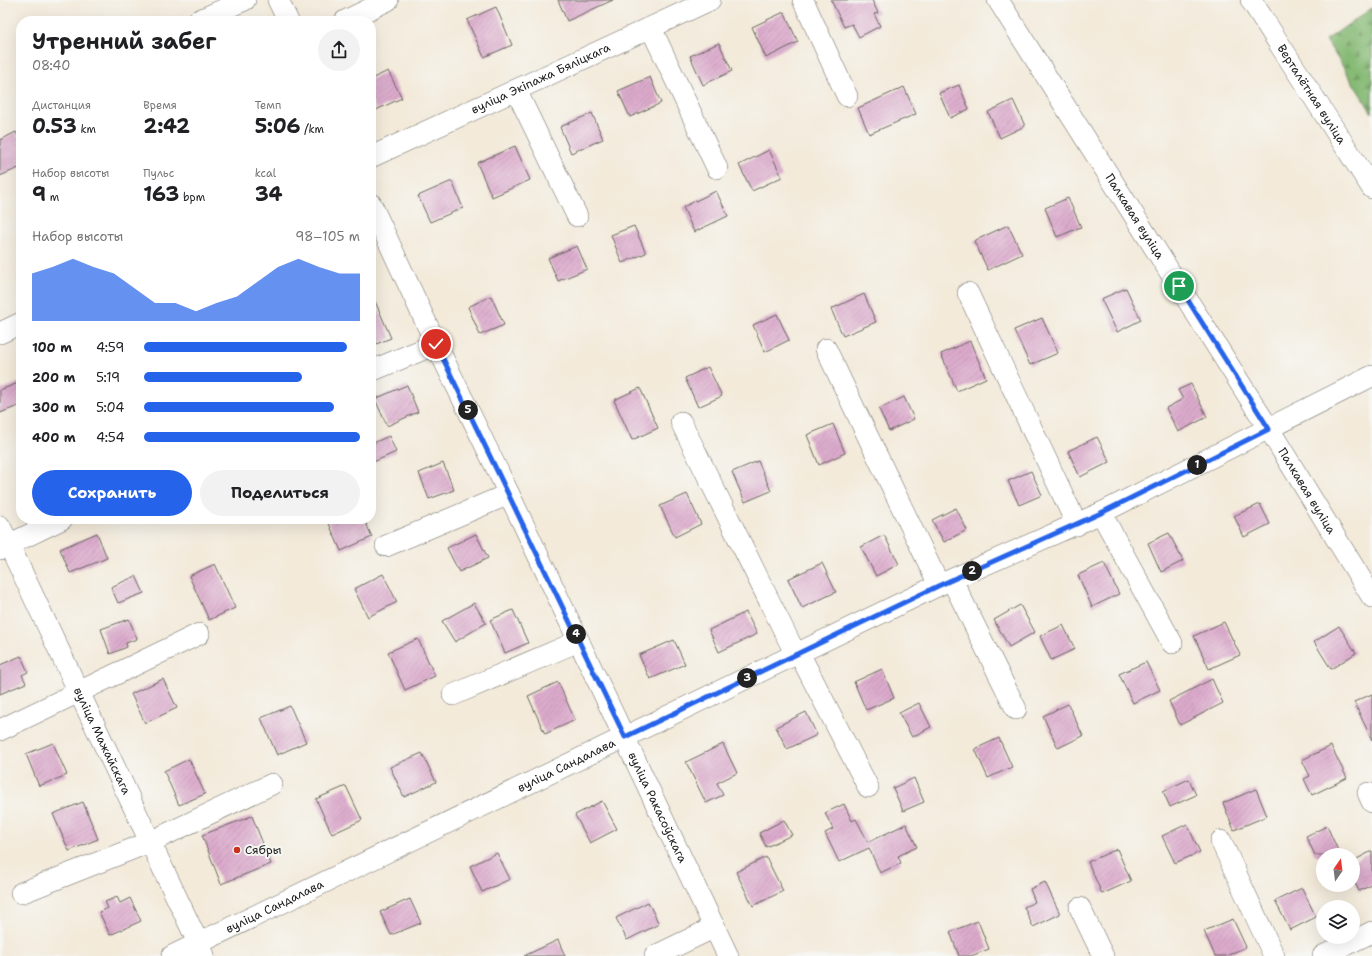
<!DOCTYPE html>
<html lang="ru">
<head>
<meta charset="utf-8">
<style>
  body { margin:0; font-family:"Shantell Sans",sans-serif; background:#f2f2f2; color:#202124; height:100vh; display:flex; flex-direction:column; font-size:15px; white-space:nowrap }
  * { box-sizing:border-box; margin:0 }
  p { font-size:13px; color:#757577 }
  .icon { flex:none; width:22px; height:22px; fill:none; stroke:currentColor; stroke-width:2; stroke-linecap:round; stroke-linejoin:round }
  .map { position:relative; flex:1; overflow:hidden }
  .panel { position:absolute; left:16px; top:16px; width:360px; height:508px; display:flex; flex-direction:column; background:#fff; border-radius:16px; box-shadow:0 4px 16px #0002 }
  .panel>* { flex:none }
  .needle { width:26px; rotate:14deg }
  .controls { position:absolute; left:1316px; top:848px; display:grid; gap:8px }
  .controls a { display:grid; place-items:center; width:44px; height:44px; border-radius:50%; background:#fff; box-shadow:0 4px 16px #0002; font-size:20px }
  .pin { position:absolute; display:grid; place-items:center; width:34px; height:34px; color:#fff; margin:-17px; border:2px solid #fff; border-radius:50%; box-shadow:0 1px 4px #0007 }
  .km { position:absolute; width:20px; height:20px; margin:-10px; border-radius:50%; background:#222; color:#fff; font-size:11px; line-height:20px; text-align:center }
  .round { display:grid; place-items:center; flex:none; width:42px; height:42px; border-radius:21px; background:#f2f2f2 }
  .overview { display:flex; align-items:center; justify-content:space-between; height:68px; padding:0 16px }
  h1 { font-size:22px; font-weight:700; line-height:30px }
  .metrics { display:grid; grid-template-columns:repeat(3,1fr); gap:6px; height:68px; padding:4px 16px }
  .metrics div { display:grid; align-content:center }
  .metrics b { font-size:20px; font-weight:700 }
  .metrics small { font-size:11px; font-weight:400 }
  .metrics p { font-size:11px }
  .chart { height:112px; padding:8px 16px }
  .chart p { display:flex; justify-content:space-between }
  .chart svg { width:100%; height:72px; margin-top:4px; fill:#2563eb; opacity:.7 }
  .cta { display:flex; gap:8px; margin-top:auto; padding:8px 16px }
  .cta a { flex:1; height:46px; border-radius:24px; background:#2563eb; color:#fff; font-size:16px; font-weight:700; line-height:46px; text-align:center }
  .cta a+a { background:#f2f2f2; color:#202124 }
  ul { padding:0 16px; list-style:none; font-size:13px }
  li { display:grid; grid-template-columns:64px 48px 1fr; align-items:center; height:30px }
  li i { height:10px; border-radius:5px; background:#2563eb }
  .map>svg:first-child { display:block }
  .forest { fill:url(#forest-firs); stroke:#516b48 }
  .building { fill:url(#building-hatch) }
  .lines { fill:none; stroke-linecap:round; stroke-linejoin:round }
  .minor-casing { stroke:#67645e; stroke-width:22 }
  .minor { stroke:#fff; stroke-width:21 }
  .route-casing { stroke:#fff; stroke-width:8 }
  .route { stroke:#2563eb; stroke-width:5 }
  .poi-dot { fill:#c8321e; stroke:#f6f6f2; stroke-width:1.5 }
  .labels { text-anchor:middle; stroke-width:4; stroke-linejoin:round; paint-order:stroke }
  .street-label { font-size:12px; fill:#1c1c1c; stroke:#f6f6f2 }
  .poi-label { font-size:12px; fill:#1c1c1c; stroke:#f6f6f2; text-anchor:start }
</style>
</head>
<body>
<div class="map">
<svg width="1372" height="956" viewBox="0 0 1372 956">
  <defs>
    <pattern id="forest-firs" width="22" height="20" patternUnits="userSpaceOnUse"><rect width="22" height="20" fill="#86ba75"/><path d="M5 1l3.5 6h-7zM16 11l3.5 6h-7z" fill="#739f65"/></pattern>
    <pattern id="building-hatch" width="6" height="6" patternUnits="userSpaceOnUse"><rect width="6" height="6" fill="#dcaacc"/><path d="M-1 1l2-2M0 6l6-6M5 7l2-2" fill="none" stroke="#bc92af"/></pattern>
  </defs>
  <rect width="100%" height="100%" fill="#f6f6f2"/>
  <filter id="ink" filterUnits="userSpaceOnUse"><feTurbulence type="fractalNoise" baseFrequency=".025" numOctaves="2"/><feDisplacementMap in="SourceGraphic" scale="8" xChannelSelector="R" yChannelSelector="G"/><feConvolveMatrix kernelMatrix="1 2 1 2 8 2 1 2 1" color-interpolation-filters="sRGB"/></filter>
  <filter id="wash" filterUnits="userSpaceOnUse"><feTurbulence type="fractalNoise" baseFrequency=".012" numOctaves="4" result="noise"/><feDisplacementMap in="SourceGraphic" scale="16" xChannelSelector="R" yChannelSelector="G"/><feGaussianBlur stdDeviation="0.9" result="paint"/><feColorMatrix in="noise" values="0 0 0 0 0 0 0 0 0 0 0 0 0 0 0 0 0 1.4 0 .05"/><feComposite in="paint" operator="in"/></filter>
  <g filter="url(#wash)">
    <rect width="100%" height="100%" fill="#f3eada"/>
    <!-- forest -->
    <polygon class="forest" points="1372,8 1372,113 1326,40"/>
    <g id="blocks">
      <!-- building -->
      <g class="building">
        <polygon points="558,0 613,0 567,21"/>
        <polygon points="831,0 872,0 878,13 874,14 880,26 859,37 852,24 844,27"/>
        <polygon points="496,7 512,45 484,57 467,20"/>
        <polygon points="784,12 798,42 766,58 752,27"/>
        <polygon points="719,43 732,71 703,85 690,56"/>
        <polygon points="388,71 402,98 376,110 371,100 371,79"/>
        <polygon points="650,77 661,103 630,117 618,91"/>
        <polygon points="959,85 969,109 950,118 939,93"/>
        <polygon points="904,87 916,114 869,134 858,108"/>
        <polygon points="1013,100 1025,126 1000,138 988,112"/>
        <polygon points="592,113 603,139 571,153 560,127"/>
        <polygon points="16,132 21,142 21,167 0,176 0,140"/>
        <polygon points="515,146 530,180 492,197 477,163"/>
        <polygon points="769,150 782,177 752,191 739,165"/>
        <polygon points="452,181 463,208 430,222 418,196"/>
        <polygon points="716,191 728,216 694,232 683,207"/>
        <polygon points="1068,198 1081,227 1057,237 1045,208"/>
        <polygon points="1008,225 1022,254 988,270 974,241"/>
        <polygon points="634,226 646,253 622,263 611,235"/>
        <polygon points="577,246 587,269 558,281 548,258"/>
        <polygon points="1126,288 1141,320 1117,332 1101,299"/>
        <polygon points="371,292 391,338 371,346"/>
        <polygon points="864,294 876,322 843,336 831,309"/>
        <polygon points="491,296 504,325 480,335 468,307"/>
        <polygon points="777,314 789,340 765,352 753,325"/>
        <polygon points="1042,318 1058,353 1030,365 1014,330"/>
        <polygon points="970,341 986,378 957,391 941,354"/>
        <polygon points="708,367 722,396 698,407 685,378"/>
        <polygon points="21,382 21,405 0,413 0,390"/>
        <polygon points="1191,384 1207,417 1178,432 1166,408 1183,399 1178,390"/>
        <polygon points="407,385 418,412 387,426 375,399"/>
        <polygon points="640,388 658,428 632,440 614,400"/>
        <polygon points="904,397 914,419 889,431 879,409"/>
        <polygon points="833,424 845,453 819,465 807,435"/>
        <polygon points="389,436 396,452 371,463 371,444"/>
        <polygon points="1097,437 1110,462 1080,477 1068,451"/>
        <polygon points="758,461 771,491 745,502 732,472"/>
        <polygon points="443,463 454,490 429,499 419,473"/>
        <polygon points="1031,471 1042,495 1019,505 1008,481"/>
        <polygon points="687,494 701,524 675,537 660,506"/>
        <polygon points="1260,504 1270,524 1244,537 1234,516"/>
        <polygon points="956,508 967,530 944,542 932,520"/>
        <polygon points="327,519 364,519 372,537 341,551"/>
        <polygon points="97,533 107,558 70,573 60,549"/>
        <polygon points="1169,533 1183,561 1161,572 1148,543"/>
        <polygon points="476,534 488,558 459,572 447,548"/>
        <polygon points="884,535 899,564 876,576 861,547"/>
        <polygon points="822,563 836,592 802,608 788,579"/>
        <polygon points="1104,563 1119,594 1092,607 1078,575"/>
        <polygon points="215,564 235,608 209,620 189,576"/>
        <polygon points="383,574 397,602 368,617 354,589"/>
        <polygon points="136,576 144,593 118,603 111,587"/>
        <polygon points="474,603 486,623 455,642 442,621"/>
        <polygon points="1020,605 1035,632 1009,647 994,620"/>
        <polygon points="513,610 528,643 505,653 490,620"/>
        <polygon points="746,612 757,634 719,652 709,630"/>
        <polygon points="129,619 137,639 126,643 127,647 110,654 101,629"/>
        <polygon points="1224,622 1240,655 1209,669 1194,636"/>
        <polygon points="1063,625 1075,649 1051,660 1040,636"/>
        <polygon points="1339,626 1356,653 1331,669 1314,642"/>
        <polygon points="418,639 435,676 405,690 388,652"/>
        <polygon points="674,640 685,664 650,679 639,655"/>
        <polygon points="21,656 28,672 22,675 26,683 0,694 0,665"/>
        <polygon points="1146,662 1160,690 1133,703 1119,674"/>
        <polygon points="882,669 894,698 866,710 854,682"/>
        <polygon points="163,679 177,708 145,723 131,694"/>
        <polygon points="1212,679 1223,703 1180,725 1169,701"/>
        <polygon points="558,682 575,720 545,734 528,696"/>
        <polygon points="1372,694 1372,740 1354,702"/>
        <polygon points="919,703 931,727 912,737 899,713"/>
        <polygon points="1068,704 1083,736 1058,748 1043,716"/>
        <polygon points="290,706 306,742 277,755 261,718"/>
        <polygon points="806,712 817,735 787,749 776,727"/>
        <polygon points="999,738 1012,767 988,778 975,749"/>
        <polygon points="53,743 67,775 39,786 26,754"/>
        <polygon points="723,744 737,773 717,783 723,795 706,803 686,762"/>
        <polygon points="1331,746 1347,778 1312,795 1304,779 1310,776 1302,760"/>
        <polygon points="422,753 436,782 404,797 390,767"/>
        <polygon points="189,759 205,794 179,805 164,771"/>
        <polygon points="914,778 924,802 903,811 893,788"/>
        <polygon points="1189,779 1196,795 1170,807 1163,791"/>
        <polygon points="346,786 362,820 332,834 316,799"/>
        <polygon points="1256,789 1267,816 1234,830 1223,803"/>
        <polygon points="602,801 617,829 590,843 575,815"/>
        <polygon points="83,802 98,839 69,851 53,814"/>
        <polygon points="844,804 852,821 856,819 868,842 906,824 917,847 898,856 901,863 880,873 869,848 839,862 825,833 833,829 825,813"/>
        <polygon points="252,816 271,864 221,884 202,835"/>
        <polygon points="784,820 792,835 766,847 759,833"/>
        <polygon points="1187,824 1200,852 1175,863 1162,836"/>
        <polygon points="1327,826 1340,855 1315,855 1306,836"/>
        <polygon points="1117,849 1131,881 1102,894 1088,862"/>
        <polygon points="1372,851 1372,885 1359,891 1353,879 1353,861"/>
        <polygon points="497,853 510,879 482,892 470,866"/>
        <polygon points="766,857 783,891 753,906 736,872"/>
        <polygon points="1045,882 1060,914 1033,927 1024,907 1035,902 1030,889"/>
        <polygon points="1302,888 1316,917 1290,930 1275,901"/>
        <polygon points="117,897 120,903 130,898 141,921 110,935 99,912 108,908 105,902"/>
        <polygon points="410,899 421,923 391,935 380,912"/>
        <polygon points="648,902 659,924 627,940 616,918"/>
        <polygon points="1233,919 1246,947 1226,956 1215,956 1204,931"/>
        <polygon points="978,921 989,949 971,956 959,956 950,932"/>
        <polygon points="558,940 565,956 524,956"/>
      </g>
    </g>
  </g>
  <g filter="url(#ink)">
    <use href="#blocks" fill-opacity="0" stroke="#67645e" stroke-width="1"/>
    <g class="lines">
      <defs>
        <g id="minor">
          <polyline points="278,0 288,21"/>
          <polyline points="803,0 847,96"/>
          <path id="s1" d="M998,0l271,429 103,168"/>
          <path id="s2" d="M1251,0l121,188"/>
          <polyline points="197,21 245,0"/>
          <polyline points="345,21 388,0"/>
          <polyline points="651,28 717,168"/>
          <polyline points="516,90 577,216"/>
          <path id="s3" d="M371,157l339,-157"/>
          <path id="s4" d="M371,204l65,140 73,150 219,462"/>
          <polyline points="968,293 1077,525"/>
          <polyline points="0,333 21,323"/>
          <polyline points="826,349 939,585"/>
          <polyline points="371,371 436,344"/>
          <polyline points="681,422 796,655"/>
          <polyline points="1101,513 1172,643"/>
          <path id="s5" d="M0,526l204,429"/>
          <polyline points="386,546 509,494"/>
          <polyline points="0,549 62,519"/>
          <polyline points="952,580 1016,709"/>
          <polyline points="799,653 868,787"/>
          <polyline points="453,695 579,641"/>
          <polyline points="0,730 199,634"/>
          <polyline points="1368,793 1372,802"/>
          <polyline points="1221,841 1274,956"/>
          <polyline points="21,893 150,842 272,784"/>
          <polyline points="1080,908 1103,956"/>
          <path id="s6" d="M172,956l767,-371 162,-72 271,-137"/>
          <polyline points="655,956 715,927"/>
          <polyline points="1323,956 1372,932"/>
        </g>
      </defs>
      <!-- minor casing -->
      <use href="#minor" class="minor-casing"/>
      <!-- minor -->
      <use href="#minor" class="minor"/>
    </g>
  </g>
  <g class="lines" filter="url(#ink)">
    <defs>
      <polyline id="route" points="436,344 625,737 938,586 1101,513 1269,429 1179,286"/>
    </defs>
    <!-- route casing -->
    <use href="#route" class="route-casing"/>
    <!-- route -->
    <use href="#route" class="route"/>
  </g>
  <!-- markers -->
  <circle class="poi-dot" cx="237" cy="850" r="4"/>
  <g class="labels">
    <!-- street labels -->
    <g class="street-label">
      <text dy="4" stroke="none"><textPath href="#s3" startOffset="187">вуліца Экіпажа Бяліцкага</textPath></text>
      <text dy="4" stroke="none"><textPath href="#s2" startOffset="112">Верталётная вуліца</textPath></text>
      <text dy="4" stroke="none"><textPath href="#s1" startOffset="256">Палкавая вуліца</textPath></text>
      <text dy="4" stroke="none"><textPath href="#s1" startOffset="580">Палкавая вуліца</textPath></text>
      <text dy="4" stroke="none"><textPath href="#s5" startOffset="238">вуліца Мажайскага</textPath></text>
      <text dy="4" stroke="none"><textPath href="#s6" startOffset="438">вуліца Сандалава</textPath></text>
      <text dy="4" stroke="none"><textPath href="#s4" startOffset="668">вуліца Ракасоўскага</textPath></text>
      <text dy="4" stroke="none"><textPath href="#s6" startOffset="114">вуліца Сандалава</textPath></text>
    </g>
    <!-- poi labels -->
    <g class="poi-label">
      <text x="245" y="854">Сябры</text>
    </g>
  </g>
</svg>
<div class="controls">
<a><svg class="needle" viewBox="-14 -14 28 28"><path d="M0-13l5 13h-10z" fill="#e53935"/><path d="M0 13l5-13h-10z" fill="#757577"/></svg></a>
<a><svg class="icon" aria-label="layers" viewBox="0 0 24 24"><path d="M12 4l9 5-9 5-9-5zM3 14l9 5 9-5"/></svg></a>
</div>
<div class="pin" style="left:1179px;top:286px;background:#1e9e55"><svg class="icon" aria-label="arrive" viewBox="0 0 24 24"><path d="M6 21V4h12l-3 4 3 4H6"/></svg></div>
<div class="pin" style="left:436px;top:344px;background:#d93025"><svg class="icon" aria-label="check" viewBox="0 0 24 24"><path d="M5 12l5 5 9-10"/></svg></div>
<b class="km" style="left:1197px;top:465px">1</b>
<b class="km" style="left:972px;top:571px">2</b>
<b class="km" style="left:747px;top:678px">3</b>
<b class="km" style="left:576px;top:634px">4</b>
<b class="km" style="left:468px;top:410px">5</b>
<section class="panel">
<div class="overview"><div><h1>Утренний забег</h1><p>08:40</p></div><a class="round"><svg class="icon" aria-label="share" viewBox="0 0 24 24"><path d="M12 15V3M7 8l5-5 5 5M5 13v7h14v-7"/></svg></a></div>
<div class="metrics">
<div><p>Дистанция</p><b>0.53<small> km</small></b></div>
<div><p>Время</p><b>2:42</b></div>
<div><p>Темп</p><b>5:06<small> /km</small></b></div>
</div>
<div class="metrics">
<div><p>Набор высоты</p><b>9<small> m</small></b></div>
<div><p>Пульс</p><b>163<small> bpm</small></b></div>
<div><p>kcal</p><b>34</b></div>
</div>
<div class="chart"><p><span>Набор высоты</span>98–105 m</p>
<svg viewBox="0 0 160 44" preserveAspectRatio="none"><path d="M0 44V15L10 11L20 6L30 11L40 15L50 24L60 33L70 33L80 38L90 33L100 29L110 20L120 11L130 6L140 11L150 15L160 15V44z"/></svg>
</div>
<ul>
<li><b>100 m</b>4:59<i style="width:94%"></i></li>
<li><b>200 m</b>5:19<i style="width:73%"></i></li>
<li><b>300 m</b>5:04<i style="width:88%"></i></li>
<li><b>400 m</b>4:54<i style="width:100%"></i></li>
</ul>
<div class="cta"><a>Сохранить</a><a>Поделиться</a></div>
</section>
</div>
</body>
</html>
